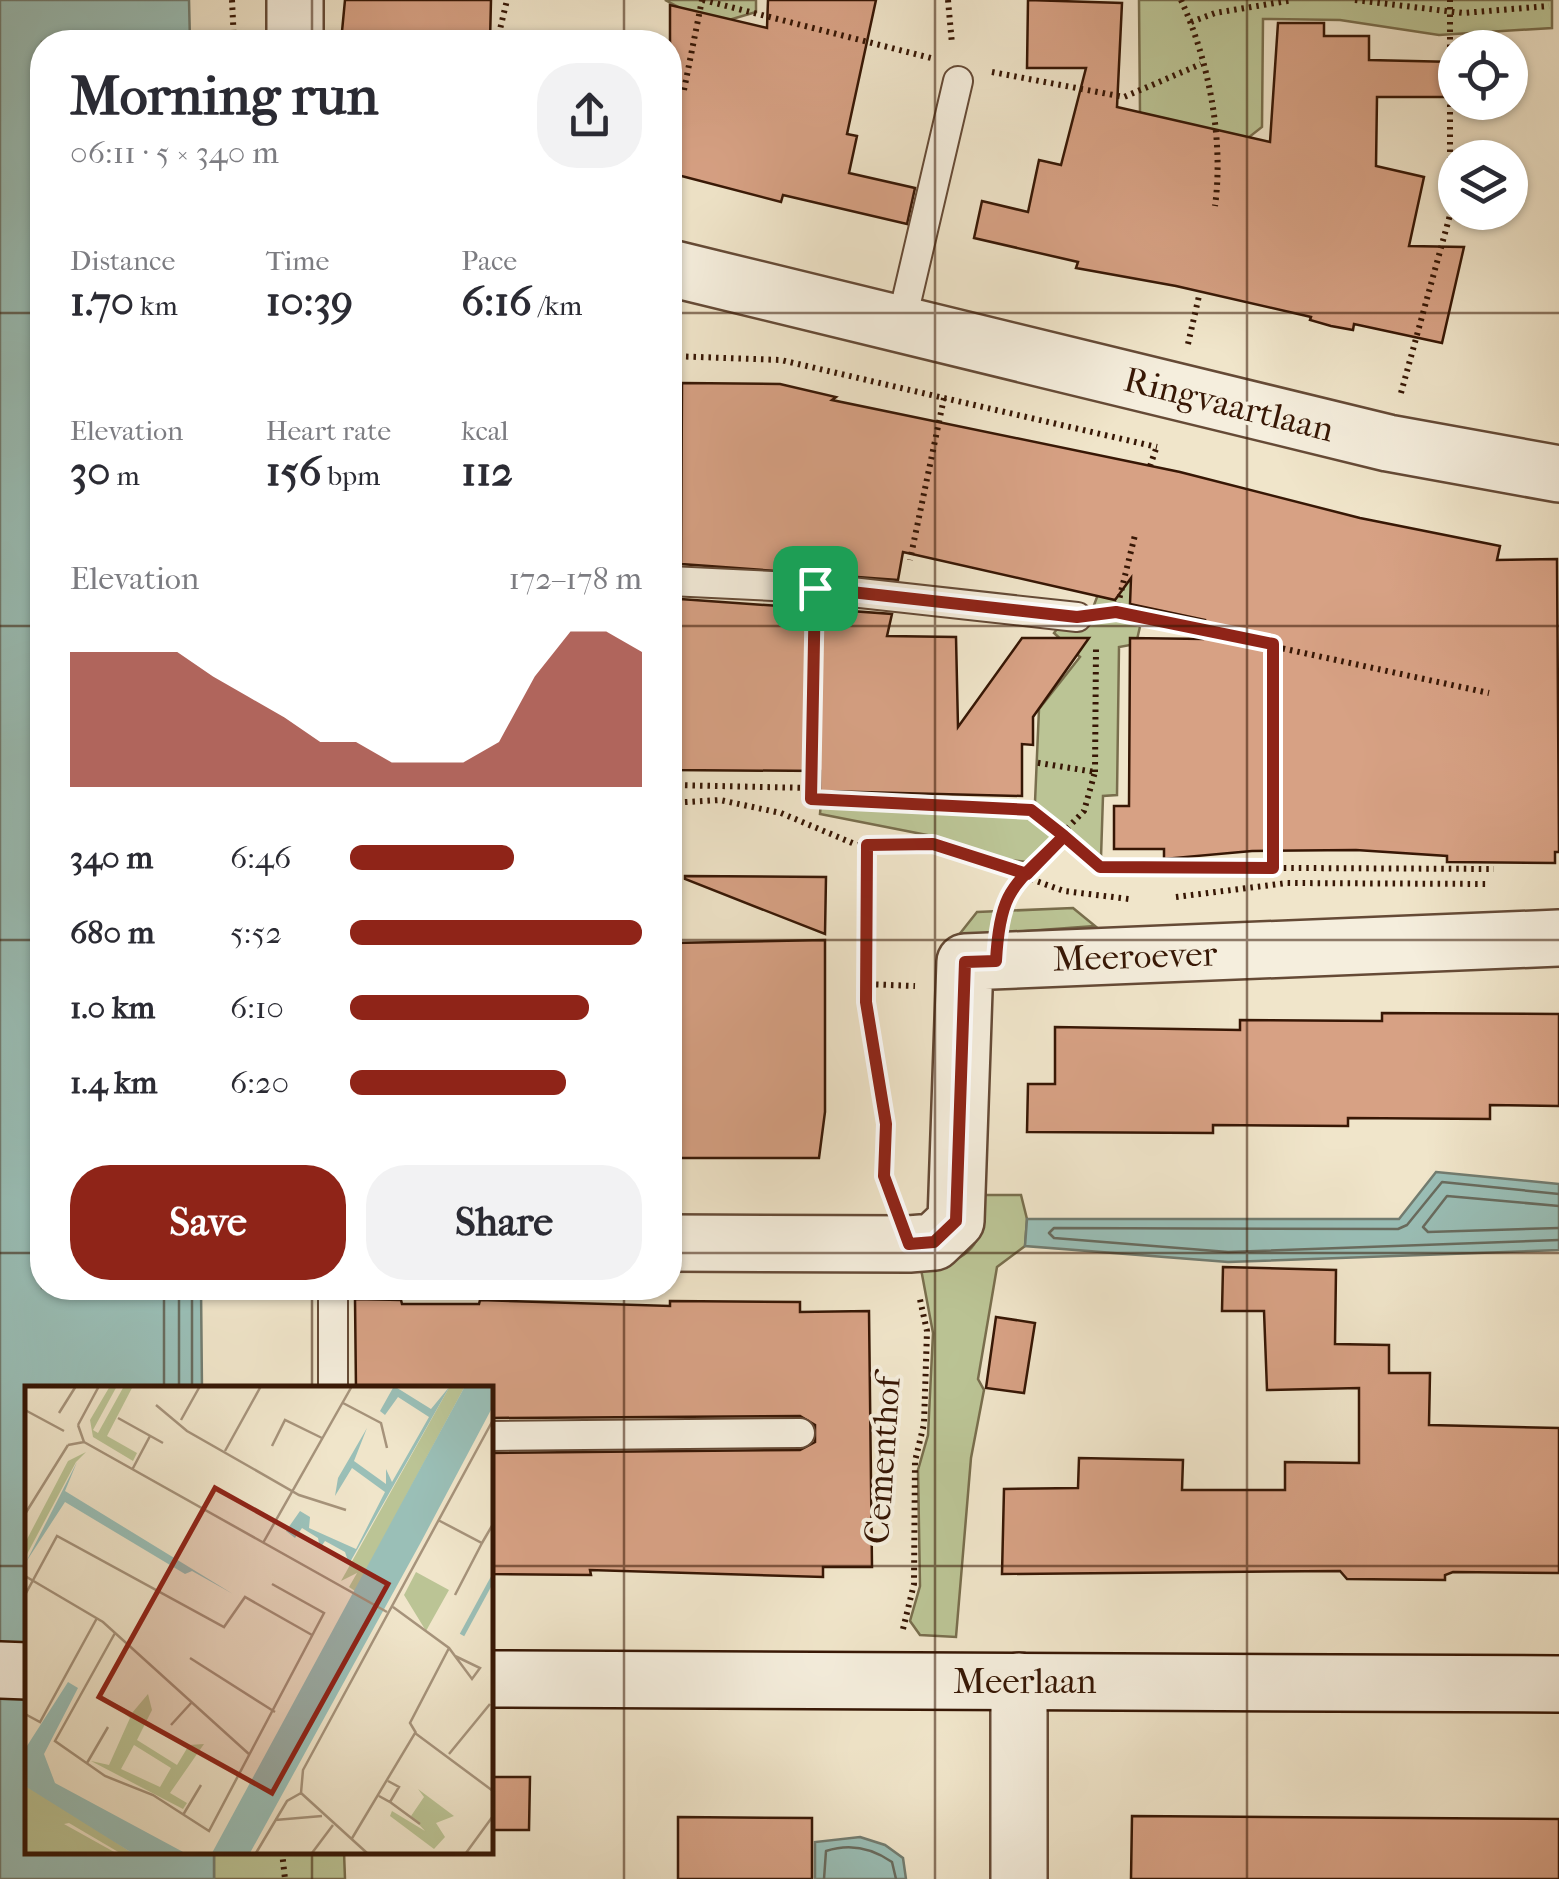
<!DOCTYPE html>
<html lang="en">
<head>
<meta charset="utf-8">
<style>
  body { margin:0; font-family:"IM FELL French Canon",serif; background:#f2f2f3; color:#2b2b33; height:100vh; display:flex; flex-direction:column; font-size:38px; white-space:nowrap }
  * { box-sizing:border-box; margin:0 }
  p { font-size:32px; color:#7c7c81 }
  .icon { flex:none; width:55px; height:55px; fill:none; stroke:currentColor; stroke-width:2; stroke-linecap:round; stroke-linejoin:round }
  .map { position:relative; flex:1; overflow:hidden }
  .details { position:absolute; left:30px; top:30px; width:652px; height:1270px; display:flex; flex-direction:column; background:#fff; border-radius:40px; box-shadow:0 2px 8px #0004 }
  .details>* { flex:none }
  .buttons { position:absolute; left:1438px; top:30px; display:grid; gap:20px }
  .buttons a { display:grid; place-items:center; width:90px; height:90px; border-radius:50%; background:#fff; box-shadow:0 2px 8px #0004; font-size:50px }
  .pin { position:absolute; display:grid; place-items:center; width:85px; height:85px; color:#fff; margin:-42px; border-radius:20px; box-shadow:0 5px 15px #0006 }
  .round { display:grid; place-items:center; flex:none; width:105px; height:105px; border-radius:40px; background:#f2f2f3 }
  .headline { display:flex; align-items:center; justify-content:space-between; height:170px; padding:0 40px }
  h1 { font-size:55px; font-weight:700; line-height:75px }
  .metrics { display:grid; grid-template-columns:repeat(3,1fr); gap:15px; height:170px; padding:10px 40px }
  .metrics div { display:grid; align-content:center }
  .metrics b { font-size:42px; font-weight:700 }
  .metrics small { font-size:28px; font-weight:400 }
  .metrics p { font-size:28px }
  .chart { height:280px; padding:20px 40px }
  .chart p { display:flex; justify-content:space-between }
  .chart svg { width:100%; height:180px; margin-top:10px; fill:#8f2418; opacity:.7 }
  .primary-button { display:flex; gap:20px; margin-top:auto; padding:20px 40px }
  .primary-button a { flex:1; height:115px; border-radius:40px; background:#8f2418; color:#fff; font-size:40px; font-weight:700; line-height:115px; text-align:center }
  .primary-button a+a { background:#f2f2f3; color:#2b2b33 }
  ul { padding:0 40px; list-style:none; font-size:32px }
  li { display:grid; grid-template-columns:160px 120px 1fr; align-items:center; height:75px }
  li i { height:25px; border-radius:12px; background:#8f2418 }
  .map>svg:first-child { display:block }
  .green { fill:#bbc495; stroke:#796e4d; stroke-width:2.5 }
  .water { fill:#9abfb7; stroke:#727c70; stroke-width:2.5 }
  .lines { fill:none; stroke-linecap:round; stroke-linejoin:round }
  .shore { stroke:#686b5e; stroke-width:2.5 }
  .building { fill:#d7a184; stroke:#371705; stroke-width:2.5 }
  .lane-casing { stroke:#654a36; stroke-width:32 }
  .street-casing { stroke:#654a36; stroke-width:60 }
  .secondary-casing { stroke:#371705; stroke-width:60 }
  .path { stroke:#371705; stroke-width:6; stroke-dasharray:2.5 5; stroke-linecap:butt }
  .lane { stroke:#f5eedd; stroke-width:28 }
  .street { stroke:#f5eedd; stroke-width:55 }
  .secondary { stroke:#f5eedd; stroke-width:55 }
  .route-casing { stroke:#fff; stroke-width:20 }
  .route { stroke:#8f2418; stroke-width:12 }
  .grid { fill:none; stroke:#371705; stroke-width:2.5; stroke-opacity:0.55 }
  .labels { text-anchor:middle; stroke-width:8; stroke-linejoin:round; paint-order:stroke }
  .street-label { font-size:35px; fill:#371705; stroke:#f5eedd }
  .inset-river { fill:none; stroke:#9abfb7; stroke-width:5 }
  .inset-road { fill:none; stroke:#a6937b; stroke-width:2.5 }
  .view { fill:#8f2418; fill-opacity:0.15; stroke:#8f2418; stroke-width:5 }
  .inset-edge { fill:none; stroke:#371705; stroke-width:5 }
</style>
</head>
<body>
<div class="map">
<svg width="1559" height="1879" viewBox="0 0 1559 1879">
  <rect width="100%" height="100%" fill="#f0e5ca"/>
  <filter id="stains"><feTurbulence type="fractalNoise" baseFrequency=".002" numOctaves="4"/><feColorMatrix values="0 0 0 0 .2 0 0 0 0 .09 0 0 0 0 .02 0 0 0 .5 -.17"/></filter>
  <radialGradient id="worn" r=".72"><stop offset=".6" stop-color="#630" stop-opacity="0"/><stop offset="1" stop-color="#630" stop-opacity=".3"/></radialGradient>
  <!-- green -->
  <g class="green">
    <polygon points="665,0 756,0 756,12 732,19 704,74 680,8"/>
    <polygon points="1139,0 1552,0 1552,28 1439,35 1340,20 1263,19 1262,127 1248,138 1140,113"/>
    <polygon points="1159,544 1136,644 1119,647 1117,795 1103,796 1101,858 1063,826 1028,862 1000,859 932,836 820,814 821,802 1021,817 1035,802 1039,709 1080,657 1054,633 1063,621 1085,629 1114,552"/>
    <polygon points="1073,908 1095,926 958,936 977,912"/>
    <path d="M983,1195h38l6,24 -2,27 -28,21 -19,112 6,11 -13,68 -15,179 -36,-2 -10,-14 10,-35 -2,-116 10,-35 5,-102 -12,-64c50,-7 64,-25 62,-74z"/>
    <polygon points="214,1852 344,1852 345,1879 214,1879"/>
  </g>
  <!-- water -->
  <g class="water">
    <polygon points="0,0 189,0 190,42 42,42 42,1288 201,1288 202,1389 28,1389 28,1852 214,1852 214,1879 0,1879"/>
    <polygon points="1436,1172 1559,1184 1559,1250 1228,1262 1025,1246 1027,1219 1399,1219"/>
    <polygon points="860,1837 885,1845 903,1858 906,1879 815,1879 815,1842"/>
  </g>
  <g class="lines">
    <!-- shore -->
    <g class="shore">
      <polyline points="1559,1194 1442,1182 1407,1225 1398,1229 1054,1228 1049,1233 1054,1238 1228,1252 1559,1240"/>
      <polyline points="1559,1206 1447,1196 1423,1227 1428,1232 1559,1228"/>
      <polyline points="164,1288 164,1389"/>
      <polyline points="179,1288 179,1389"/>
      <polyline points="192,1288 192,1389"/>
      <path d="M824,1879l2,-28c24,-8 46,-3 66,11l4,17"/>
    </g>
  </g>
  <!-- building -->
  <g class="building">
    <polygon points="345,0 491,0 490,42 341,42"/>
    <polygon points="768,0 876,0 847,134 857,136 849,173 915,188 907,224 783,195 781,202 670,173 670,5 767,28"/>
    <polygon points="1028,0 1122,3 1117,107 1270,142 1278,23 1324,23 1324,36 1369,36 1369,60 1455,62 1455,97 1377,97 1376,166 1424,177 1409,246 1464,247 1442,343 1354,324 1353,330 1331,326 1310,320 1311,317 1176,286 1076,268 1078,262 974,238 982,201 1028,212 1039,160 1061,165 1086,68 1027,68"/>
    <polygon points="682,383 780,384 836,397 832,400 1180,472 1360,518 1500,546 1497,560 1557,559 1559,852 1555,852 1555,863 1447,862 1447,856 1356,850 1252,851 1164,859 1164,849 1114,849 1114,806 1129,806 1130,638 1203,639 1205,620 1130,604 1131,578 1115,600 903,552 898,580 681,564"/>
    <polygon points="680,599 892,614 887,636 956,637 958,727 1022,638 1089,638 1033,717 1033,745 1022,744 1022,796 820,791 820,771 670,770 670,677 675,677"/>
    <polygon points="685,876 826,877 825,934 685,879"/>
    <polygon points="825,940 825,1112 819,1158 671,1158 673,943"/>
    <polygon points="1382,1013 1559,1014 1559,1106 1490,1105 1490,1119 1348,1118 1348,1126 1213,1125 1213,1133 1027,1132 1028,1084 1055,1084 1055,1027 1240,1030 1240,1020 1382,1021"/>
    <polygon points="1223,1267 1336,1270 1335,1344 1389,1345 1389,1373 1430,1373 1429,1425 1559,1428 1559,1573 1453,1572 1445,1575 1445,1580 1347,1579 1340,1571 1002,1574 1004,1489 1078,1488 1079,1458 1183,1460 1182,1490 1285,1490 1285,1462 1359,1463 1359,1388 1267,1390 1264,1311 1222,1311"/>
    <polygon points="355,1299 401,1300 402,1304 479,1304 480,1300 670,1306 670,1301 800,1302 800,1312 869,1311 872,1567 823,1567 823,1577 590,1570 591,1575 490,1574 490,1453 800,1450 815,1442 815,1425 800,1416 490,1418 490,1389 356,1389"/>
    <polygon points="996,1317 1035,1323 1024,1393 986,1388"/>
    <polygon points="490,1777 530,1777 529,1830 490,1830"/>
    <polygon points="1132,1816 1559,1819 1559,1879 1131,1879"/>
    <polygon points="678,1817 812,1818 812,1879 678,1879"/>
  </g>
  <g class="lines">
    <defs>
      <g id="lane">
        <polyline points="901,324 958,81"/>
        <polyline points="670,581 815,588 1077,617"/>
        <polyline points="333,1389 333,1288"/>
        <polyline points="490,1436 800,1433"/>
      </g>
      <g id="street">
        <polyline points="295,0 295,42"/>
        <polyline points="670,268 1388,443 1559,474"/>
        <polyline points="670,1243 909,1244 934,1242 956,1221 965,962 1559,938"/>
        <polyline points="1019,1879 1019,1681"/>
      </g>
      <g id="secondary">
        <polyline points="0,1670 28,1671"/>
        <polyline points="490,1679 1559,1684"/>
      </g>
    </defs>
    <!-- lane casing -->
    <use href="#lane" class="lane-casing"/>
    <!-- street casing -->
    <use href="#street" class="street-casing"/>
    <!-- secondary casing -->
    <use href="#secondary" class="secondary-casing"/>
    <!-- path -->
    <g class="path">
      <polyline points="232,0 234,42"/>
      <polyline points="703,0 931,58"/>
      <polyline points="948,0 952,44"/>
      <path d="M1181,0c28,61 43,140 34,206"/>
      <polyline points="1355,0 1463,13 1549,6"/>
      <polyline points="1191,22 1215,13 1293,0"/>
      <polyline points="497,42 507,0"/>
      <polyline points="992,72 1124,97 1201,64"/>
      <polyline points="684,90 702,0"/>
      <polyline points="1188,344 1199,296"/>
      <polyline points="671,356 781,360 944,398 910,560"/>
      <polyline points="671,357 673,544"/>
      <polyline points="1401,393 1450,215 1450,0"/>
      <polyline points="944,398 1157,447"/>
      <polyline points="1150,466 1157,446"/>
      <polyline points="1114,612 1489,693"/>
      <polyline points="1116,612 1135,535"/>
      <polyline points="1095,772 1096,649"/>
      <polyline points="670,785 811,788 811,799 1031,811 1100,867 1494,869"/>
      <polyline points="811,788 814,625"/>
      <polyline points="670,803 720,800 781,813 857,845 933,844 1064,891 1129,899"/>
      <polyline points="867,845 865,984 915,986"/>
      <polyline points="1273,869 1273,645"/>
      <polyline points="1176,897 1287,883 1488,884"/>
      <polyline points="1002,909 1013,884 1084,811 1095,772 1033,762"/>
      <polyline points="865,984 886,1123 884,1176 890,1192"/>
      <polyline points="903,1629 914,1584 915,1461 924,1424 927,1331 919,1295"/>
      <polyline points="282,1852 285,1879"/>
    </g>
    <!-- lane -->
    <use href="#lane" class="lane"/>
    <!-- street -->
    <use href="#street" class="street"/>
    <!-- secondary -->
    <use href="#secondary" class="secondary"/>
  </g>
  <g class="lines">
    <defs>
      <path id="route" d="M815,588l-4,211 220,11 33,26c-49,50 -64,50 -68,125l-31,1 -9,259 -22,21 -25,2 -25,-68 2,-52 -20,-122 1,-157 66,-1 94,30 37,-38 36,31 173,1v-224l-157,-32 -39,5 -262,-29"/>
    </defs>
    <!-- route casing -->
    <use href="#route" class="route-casing"/>
    <!-- route -->
    <use href="#route" class="route"/>
  </g>
  <!-- grid -->
  <path class="grid" d="M312,0v42M624,0v42M935,0v1879M1247,0v1879M0,313h42M670,313h889M0,626h42M670,626h889M0,940h42M670,940h889M0,1253h42M670,1253h889M312,1288v101M624,1288v591M0,1566h28M490,1566h1069M312,1852v27"/>
  <g class="labels">
    <!-- street labels -->
    <g class="street-label">
      <text transform="translate(1229 404) rotate(14)" y="12">Ringvaartlaan</text>
      <text transform="translate(1135 956) rotate(-2)" y="12">Meeroever</text>
      <text transform="translate(882 1460) rotate(-86)" y="12">Cementhof</text>
      <text x="1025" y="1693">Meerlaan</text>
    </g>
  </g>
  <!-- overview -->
  <g transform="translate(25 1386)">
    <rect width="468" height="468" fill="#f0e5ca"/>
    <path d="M85,0h7l-24,44 5,3 26,-47h9l-26,50 30,17 -4,8 -40,-24 -3,-17zM425,0h15l-110,205 -6,-4 8,-14 -16,8zM61,66l-10,10 -51,96v-15l43,-82zM391,186l33,18 -23,41 -22,-36zM123,308l4,16 -15,30 40,25 12,-20 15,-1 -34,49 17,10 -4,6 -92,-48 18,4 21,-47 -29,-23 31,18zM109,359l37,23 -11,19 -39,-18zM0,400l19,9 88,58h-12l-51,-30 -5,1 52,29h-91zM393,403l36,27 -18,7 9,14 -11,12 -44,-33 2,-5 33,20 -14,-15 13,-19z" fill="#bbc495" fill-rule="evenodd"/>
    <path d="M369,0l37,23 19,-23 -101,178 -4,-12 -20,-11 -5,7 -2,-10 -16,-10 -7,10 -9,-7 14,-20 10,6 -1,11 47,21 29,-57 -33,-24 -17,28 3,-18 29,-50 -13,33 32,23v-15l6,13 37,-65 -31,-20 -13,18 -5,-4zM440,0h27v22l-71,134 -171,311h-38zM52,76l-12,29 168,103 -41,-23 -7,3 -120,-72 -39,60zM43,296l10,6 -34,66 11,29 130,70h-53l-107,-67v-37z" fill="#9abfb7"/>
    <path class="inset-river" d="M437,249l31,-57"/>
    <path class="inset-road" d="M318,17l38,20 6,25M131,19l31,26 112,64 47,15M0,24l39,21M34,27l17,-27M93,32l45,25M156,34l19,-34M53,39l21,-39M59,56l303,170M43,59l16,-3 -6,-17M247,60l13,-26 37,18M200,65l36,-65M107,84l18,-34M0,128l43,-69M413,134l44,23 11,-19M238,157l89,-157M0,190l78,46 147,133M0,209l32,-59 167,91 21,-30 67,38M430,209l27,-52M368,221l56,41 23,31 8,-11 -25,-12M90,247l-60,108 50,35 48,19 56,36 115,-218 -52,-29M165,272l85,54M0,328l15,8 57,-104M146,339l21,-23M391,347l-6,-10 39,-75M424,368l41,-50M62,377l21,-36M276,407l2,-23 190,-350M276,407l66,60M354,410l11,6 9,-15 -11,-6M365,416l30,22M158,429l18,-30M250,434l47,-4M326,454l64,-107 78,58M231,467l31,-52 14,-8M287,467l21,-28M441,467l27,-37"/>
    <path class="view" d="M190,102l173,96 -116,209 -173,-96z"/>
    <rect width="468" height="468" class="inset-edge"/>
  </g>
  <rect width="100%" height="100%" filter="url(#stains)"/>
  <rect width="100%" height="100%" fill="url(#worn)"/>
</svg>
<div class="buttons">
<a><svg class="icon" aria-label="locate" viewBox="0 0 24 24"><circle cx="12" cy="12" r="6"/><path d="M12 2v4M12 18v4M2 12h4M18 12h4"/></svg></a>
<a><svg class="icon" aria-label="layers" viewBox="0 0 24 24"><path d="M12 4l9 5-9 5-9-5zM3 14l9 5 9-5"/></svg></a>
</div>
<div class="pin" style="left:815px;top:588px;background:#1e9e55"><svg class="icon" aria-label="arrive" viewBox="0 0 24 24"><path d="M6 21V4h12l-3 4 3 4H6"/></svg></div>
<section class="details">
<div class="headline"><div><h1>Morning run</h1><p>06:11 · 5 × 340 m</p></div><a class="round"><svg class="icon" aria-label="share" viewBox="0 0 24 24"><path d="M12 15V3M7 8l5-5 5 5M5 13v7h14v-7"/></svg></a></div>
<div class="metrics">
<div><p>Distance</p><b>1.70<small> km</small></b></div>
<div><p>Time</p><b>10:39</b></div>
<div><p>Pace</p><b>6:16<small> /km</small></b></div>
</div>
<div class="metrics">
<div><p>Elevation</p><b>30<small> m</small></b></div>
<div><p>Heart rate</p><b>156<small> bpm</small></b></div>
<div><p>kcal</p><b>112</b></div>
</div>
<div class="chart"><p><span>Elevation</span>172–178 m</p>
<svg viewBox="0 0 160 44" preserveAspectRatio="none"><path d="M0 44V11L10 11L20 11L30 11L40 17L50 22L60 27L70 33L80 33L90 38L100 38L110 38L120 33L130 17L140 6L150 6L160 11V44z"/></svg>
</div>
<ul>
<li><b>340 m</b>6:46<i style="width:56%"></i></li>
<li><b>680 m</b>5:52<i style="width:100%"></i></li>
<li><b>1.0 km</b>6:10<i style="width:82%"></i></li>
<li><b>1.4 km</b>6:20<i style="width:74%"></i></li>
</ul>
<div class="primary-button"><a>Save</a><a>Share</a></div>
</section>
</div>
</body>
</html>
